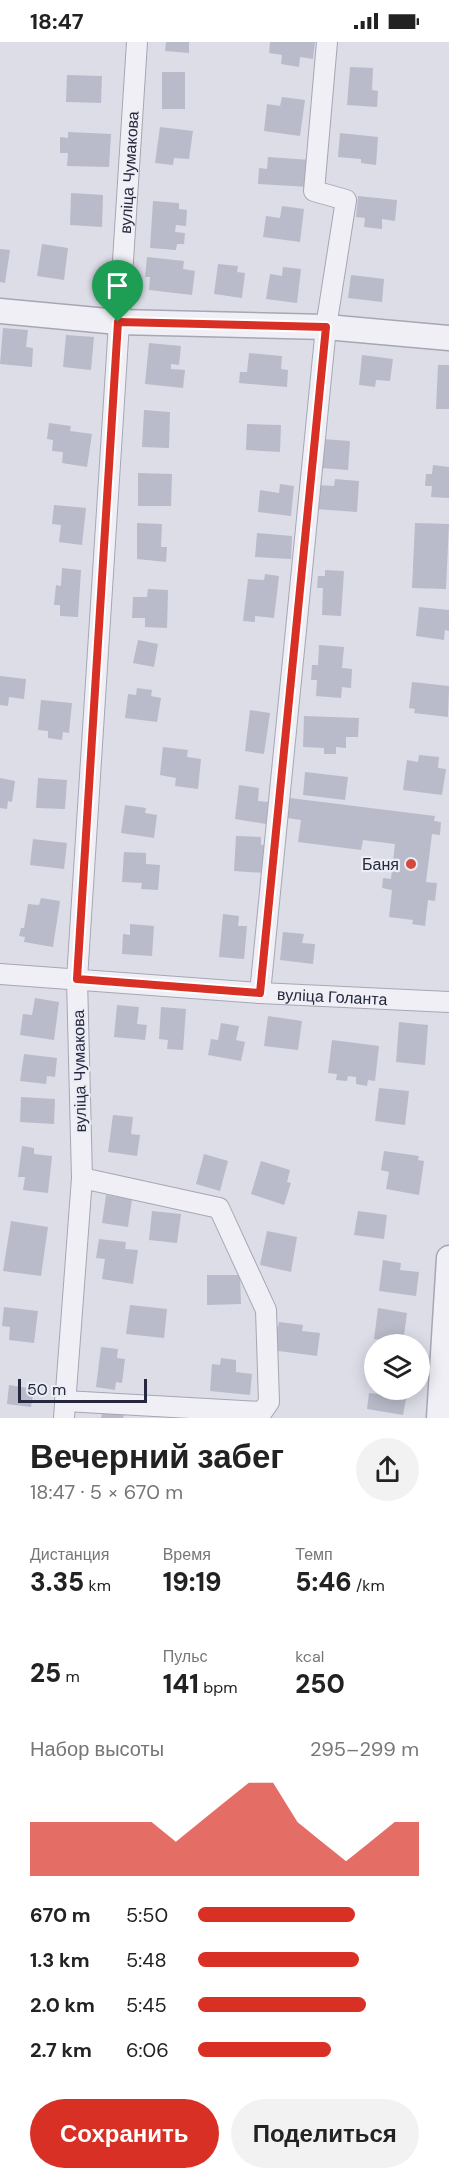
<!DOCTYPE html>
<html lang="ru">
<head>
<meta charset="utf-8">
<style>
  body { margin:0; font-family:"DM Sans",sans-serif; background:#f2f2f2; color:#222; height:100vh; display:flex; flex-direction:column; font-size:22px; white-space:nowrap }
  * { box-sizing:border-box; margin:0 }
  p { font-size:20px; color:#767676 }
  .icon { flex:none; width:33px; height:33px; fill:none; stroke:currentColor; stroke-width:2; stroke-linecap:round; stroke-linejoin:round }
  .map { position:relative; height:1376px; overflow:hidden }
  .sheet { display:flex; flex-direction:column; background:#fff; flex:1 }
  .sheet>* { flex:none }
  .fabs { position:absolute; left:364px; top:1292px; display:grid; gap:12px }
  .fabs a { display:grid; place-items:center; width:66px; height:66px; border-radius:50%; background:#fff; box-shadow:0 3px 15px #0003; font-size:30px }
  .scale { position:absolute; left:18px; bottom:15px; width:129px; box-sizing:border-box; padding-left:6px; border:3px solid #25283e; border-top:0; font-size:16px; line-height:21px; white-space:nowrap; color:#25283e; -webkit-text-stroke:4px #ebedf5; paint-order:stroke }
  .pin { position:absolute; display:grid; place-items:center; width:51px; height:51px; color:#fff; margin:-62px -26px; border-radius:50% 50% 50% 0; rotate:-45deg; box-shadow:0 0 6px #0007 }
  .pin .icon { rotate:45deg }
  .round { display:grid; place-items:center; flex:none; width:63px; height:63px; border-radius:32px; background:#f2f2f2 }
  .head { display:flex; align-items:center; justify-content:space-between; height:102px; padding:0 30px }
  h1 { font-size:33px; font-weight:800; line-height:45px }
  .stats { display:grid; grid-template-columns:repeat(3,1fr); gap:9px; height:102px; padding:6px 30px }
  .stats div { display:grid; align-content:center }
  .stats b { font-size:26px; font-weight:800 }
  .stats small { font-size:16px; font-weight:400 }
  .stats p { font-size:16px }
  .chart { height:168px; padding:12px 30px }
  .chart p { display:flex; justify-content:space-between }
  .chart svg { width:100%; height:108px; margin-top:6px; fill:#d93025; opacity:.7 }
  .button { display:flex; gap:12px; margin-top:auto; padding:12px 30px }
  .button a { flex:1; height:69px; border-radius:36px; background:#d93025; color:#fff; font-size:24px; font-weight:800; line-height:69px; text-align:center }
  .button a+a { background:#f2f2f2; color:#222 }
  ul { padding:0 30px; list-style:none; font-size:20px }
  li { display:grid; grid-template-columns:96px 72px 1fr; align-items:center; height:45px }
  li i { height:15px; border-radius:8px; background:#d93025 }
  .status { display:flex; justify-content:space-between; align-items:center; height:42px; padding:0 30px; background:#fff; direction:ltr }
  .status svg { height:16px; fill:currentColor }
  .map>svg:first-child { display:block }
  .building { fill:#b9bbca }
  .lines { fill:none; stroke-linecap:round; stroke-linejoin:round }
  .minor-casing { stroke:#a5a7b4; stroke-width:22 }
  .tertiary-casing { stroke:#a5a7b4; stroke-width:27 }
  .minor { stroke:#efeff5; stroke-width:20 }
  .tertiary { stroke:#efeff5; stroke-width:24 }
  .route-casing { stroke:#fff; stroke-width:12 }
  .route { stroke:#d93025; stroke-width:8 }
  .poi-dot { fill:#d44939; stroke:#ebedf5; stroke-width:2 }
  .labels { text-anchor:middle; stroke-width:4.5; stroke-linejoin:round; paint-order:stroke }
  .street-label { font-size:16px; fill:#25283e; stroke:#ebedf5 }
  .poi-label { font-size:16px; fill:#25283e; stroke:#ebedf5; text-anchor:end }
</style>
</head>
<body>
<div class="status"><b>18:47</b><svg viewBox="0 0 49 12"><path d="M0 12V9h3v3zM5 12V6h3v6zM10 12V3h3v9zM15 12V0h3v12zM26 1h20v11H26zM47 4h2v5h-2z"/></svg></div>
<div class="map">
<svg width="449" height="1376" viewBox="0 0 449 1376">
  <rect width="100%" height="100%" fill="#dcdde7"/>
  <!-- building -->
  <g class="building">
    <polygon points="166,0 189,0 189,11 165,9"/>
    <polygon points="270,0 315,0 313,17 300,15 299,25 281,22 282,13 269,11"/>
    <polygon points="350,25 373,26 372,48 378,49 377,65 347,63"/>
    <rect x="162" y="30" width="23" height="37"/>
    <polygon points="67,33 102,34 101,61 66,60"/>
    <polygon points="282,55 305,58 300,94 264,89 267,62 280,64"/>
    <polygon points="160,85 193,89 189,117 174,116 173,123 155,121"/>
    <polygon points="68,90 111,92 109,125 67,124 68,111 60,111 60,95 68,96"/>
    <polygon points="340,91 378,95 376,123 361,121 361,117 338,115"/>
    <polygon points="268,115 311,118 309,145 258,142 259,126 267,127"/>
    <polygon points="71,151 103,153 102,185 70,183"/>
    <polygon points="358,154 397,158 395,179 382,177 382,187 364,185 365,176 356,175"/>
    <polygon points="153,159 179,161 179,167 187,168 186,184 176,183 175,190 185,191 184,202 177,202 176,208 150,206"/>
    <polygon points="282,164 304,167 300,200 263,195 266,174 280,176"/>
    <polygon points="42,202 68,206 64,238 37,234"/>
    <polygon points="0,207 10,208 5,241 0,240"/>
    <polygon points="147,215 184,219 183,227 195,229 192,253 149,248 150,235 145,235"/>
    <polygon points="218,222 238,224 237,230 245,231 242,256 214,252"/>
    <polygon points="283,225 301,227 297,261 266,257 270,232 282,234"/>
    <polygon points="351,233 384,237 382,260 348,256"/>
    <polygon points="3,286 28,288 26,305 33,306 32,325 0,322"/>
    <polygon points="66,293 94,295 91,328 63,325"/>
    <polygon points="149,301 181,304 179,323 171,322 171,327 185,328 183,346 145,342"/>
    <polygon points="249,311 282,314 281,327 288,328 287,345 239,341 240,330 247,330"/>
    <polygon points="362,313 393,317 390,339 376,338 375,345 359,343"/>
    <polygon points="438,323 449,323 449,367 436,367"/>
    <polygon points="144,368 170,370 169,406 142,405"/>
    <polygon points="49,381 71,384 70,389 92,392 87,425 62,421 63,410 52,409 53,398 47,397"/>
    <polygon points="247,382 281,383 280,410 246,408"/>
    <polygon points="323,397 350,399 348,428 321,426"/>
    <polygon points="433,423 449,425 449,456 431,455 432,444 425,444 426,432 432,432"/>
    <polygon points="138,431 172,432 171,464 138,464"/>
    <polygon points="335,437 359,439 357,470 316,467 318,443 334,444"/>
    <polygon points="280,442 294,444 291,474 258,470 260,448 279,451"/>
    <polygon points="54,463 86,466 82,503 59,500 61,483 52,482"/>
    <polygon points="137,481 162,482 161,505 167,505 166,520 137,517"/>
    <polygon points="415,481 449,482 446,547 412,546"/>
    <polygon points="257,491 292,494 291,517 255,515"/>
    <polygon points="62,526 81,528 78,575 60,574 60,563 54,563 56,543 61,544"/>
    <polygon points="325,528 344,529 341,574 322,573 323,546 317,546 318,534 325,534"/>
    <polygon points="265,532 279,534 274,576 255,574 255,580 243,579 248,537 264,538"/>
    <polygon points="148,547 168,548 167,586 145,585 145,576 132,576 133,555 147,555"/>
    <polygon points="419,565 449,568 449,589 445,588 444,598 416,594"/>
    <polygon points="138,598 158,602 154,625 133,621"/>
    <polygon points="319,603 344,605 342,626 352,627 351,646 342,645 341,656 316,654 317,638 311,638 312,623 318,623"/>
    <polygon points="0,634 26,637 24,657 9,655 8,664 0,663"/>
    <polygon points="412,640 449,644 448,675 414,671 415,667 409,666"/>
    <polygon points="137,646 152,648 151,654 161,656 157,680 125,676 128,652 136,653"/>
    <polygon points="41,658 72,661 69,691 63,690 62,698 48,696 48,689 38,688"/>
    <polygon points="250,668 270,671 264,712 245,709"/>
    <polygon points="304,674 359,676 358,695 346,695 346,706 336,705 336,712 324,712 324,706 303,705"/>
    <polygon points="163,705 188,708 187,715 201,717 198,747 175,744 176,736 160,733"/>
    <polygon points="419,713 439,715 438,726 446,727 442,753 403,748 407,718 418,720"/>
    <polygon points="305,730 348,735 345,758 303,753"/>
    <polygon points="0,736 15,739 12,760 8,759 7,767 0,766"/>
    <polygon points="38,736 67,738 65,767 36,766"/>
    <polygon points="239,743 259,746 258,759 268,760 266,782 235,777"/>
    <polygon points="290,756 435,774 434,779 441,780 440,793 432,792 426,840 437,841 435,859 428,858 425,884 412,882 413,878 389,875 392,848 382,846 383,836 391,837 395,802 363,798 361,808 298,800 301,778 287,776"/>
    <polygon points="125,763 146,766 145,771 157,773 154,796 121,791"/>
    <polygon points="236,794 261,795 261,803 268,803 265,831 234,829"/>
    <polygon points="33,797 67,801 64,827 30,823"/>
    <polygon points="124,810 146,811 146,822 160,823 158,848 141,847 142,841 122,840"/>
    <polygon points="41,856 60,859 53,905 24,900 25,895 19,894 21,886 24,886 28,862 39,863"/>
    <polygon points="223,872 239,874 238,884 247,884 244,917 219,915"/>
    <polygon points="130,882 154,884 152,914 122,912 123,892 130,893"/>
    <polygon points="283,890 304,892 302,901 315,902 313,922 280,918"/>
    <polygon points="35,956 59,960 54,998 20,993 23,972 32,973"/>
    <polygon points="117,963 139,965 137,982 147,983 145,998 114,995"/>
    <polygon points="161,965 186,967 183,1008 167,1007 168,998 159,997"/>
    <polygon points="268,974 302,979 298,1008 264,1004"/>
    <polygon points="399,980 428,983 425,1023 396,1020"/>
    <polygon points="221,981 239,984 236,998 245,1000 241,1019 208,1013 211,997 218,998"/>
    <polygon points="332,998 379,1004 375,1039 368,1038 367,1044 356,1042 356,1035 348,1034 347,1039 336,1038 337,1032 328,1031"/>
    <polygon points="24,1012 57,1016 55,1035 47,1034 46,1042 20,1039"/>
    <polygon points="379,1046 409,1049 405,1083 375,1079"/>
    <polygon points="21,1055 55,1057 54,1082 20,1080"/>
    <polygon points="113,1073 133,1075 131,1092 140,1093 137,1114 108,1110"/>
    <polygon points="22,1104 34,1106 34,1112 52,1114 48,1151 23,1148 25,1135 18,1135"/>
    <polygon points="384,1109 419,1114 418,1118 424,1119 419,1153 386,1147 389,1130 381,1128"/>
    <polygon points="204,1112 228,1119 220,1149 196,1142"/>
    <polygon points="261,1119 290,1128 287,1140 291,1141 284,1163 251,1152"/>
    <polygon points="106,1153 132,1157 128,1185 102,1181"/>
    <polygon points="152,1169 181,1172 177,1201 149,1198"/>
    <polygon points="358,1169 387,1173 384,1197 354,1193"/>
    <polygon points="11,1179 48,1185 41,1234 3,1229"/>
    <polygon points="267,1189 297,1195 291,1230 260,1223"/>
    <polygon points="99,1197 126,1200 125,1207 138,1208 133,1242 102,1237 105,1217 96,1216"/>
    <polygon points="383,1218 401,1221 400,1228 419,1230 416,1254 379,1249"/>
    <polygon points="207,1233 240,1233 241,1262 207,1263"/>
    <polygon points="130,1263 167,1267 164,1296 126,1292"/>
    <polygon points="4,1265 38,1269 34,1301 9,1298 10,1285 2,1284"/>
    <polygon points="378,1266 407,1271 403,1301 374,1297"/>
    <polygon points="279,1280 303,1283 302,1289 320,1291 317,1314 271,1308 274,1285 278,1285"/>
    <polygon points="101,1305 118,1307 117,1316 125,1317 122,1341 116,1340 115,1348 96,1345"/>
    <polygon points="221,1316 236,1318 236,1330 252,1332 250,1353 210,1349 212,1322 220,1323"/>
    <polygon points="9,1343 34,1347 31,1365 7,1362"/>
    <polygon points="379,1347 408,1347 403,1373 367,1367 369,1351 378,1352"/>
    <polygon points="103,1366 125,1370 123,1376 101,1376"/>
  </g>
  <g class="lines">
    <defs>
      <g id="minor">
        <path id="s1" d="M0,932l260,19 189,9"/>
        <polyline points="260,951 326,285 346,158 314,149 327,0"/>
        <polyline points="65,1359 262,1370 269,1360 266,1268 219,1166 82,1136"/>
        <path id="s2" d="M64,1376l18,-240 -5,-199 60,-937"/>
      </g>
      <g id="tertiary">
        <polyline points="0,269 118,280 326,285 449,296"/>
        <polyline points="439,1376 449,1216"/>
      </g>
    </defs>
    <!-- minor casing -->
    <use href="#minor" class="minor-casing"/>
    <!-- tertiary casing -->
    <use href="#tertiary" class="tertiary-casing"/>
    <!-- minor -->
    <use href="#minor" class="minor"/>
    <!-- tertiary -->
    <use href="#tertiary" class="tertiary"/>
  </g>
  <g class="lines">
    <defs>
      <polygon id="route" points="118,280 326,285 260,951 77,937"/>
    </defs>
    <!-- route casing -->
    <use href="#route" class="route-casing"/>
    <!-- route -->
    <use href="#route" class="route"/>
  </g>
  <!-- markers -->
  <circle class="poi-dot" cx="411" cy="822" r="6"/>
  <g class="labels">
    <!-- street labels -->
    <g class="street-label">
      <text dy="6" stroke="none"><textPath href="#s2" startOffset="1248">вуліца Чумакова</textPath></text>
      <text dy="6" stroke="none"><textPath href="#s1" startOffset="333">вуліца Голанта</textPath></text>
      <text transform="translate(79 1029) rotate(-91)" y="6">вуліца Чумакова</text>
    </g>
    <!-- poi labels -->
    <g class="poi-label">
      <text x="399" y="828">Баня</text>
    </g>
  </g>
</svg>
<div class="fabs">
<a><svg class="icon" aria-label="layers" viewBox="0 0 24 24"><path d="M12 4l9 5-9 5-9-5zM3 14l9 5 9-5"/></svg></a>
</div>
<div class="scale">50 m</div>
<div class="pin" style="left:118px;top:280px;background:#1e9e55"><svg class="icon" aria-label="arrive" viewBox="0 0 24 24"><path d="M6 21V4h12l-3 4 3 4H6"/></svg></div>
</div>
<section class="sheet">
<div class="head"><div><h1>Вечерний забег</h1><p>18:47 · 5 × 670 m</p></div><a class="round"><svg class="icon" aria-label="share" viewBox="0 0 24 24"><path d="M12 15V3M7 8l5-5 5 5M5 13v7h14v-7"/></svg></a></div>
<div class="stats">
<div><p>Дистанция</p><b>3.35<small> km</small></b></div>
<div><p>Время</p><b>19:19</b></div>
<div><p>Темп</p><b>5:46<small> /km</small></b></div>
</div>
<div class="stats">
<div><b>25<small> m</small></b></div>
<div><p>Пульс</p><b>141<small> bpm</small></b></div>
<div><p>kcal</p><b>250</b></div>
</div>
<div class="chart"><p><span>Набор высоты</span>295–299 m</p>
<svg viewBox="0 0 160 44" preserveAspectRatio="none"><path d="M0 44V22L10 22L20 22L30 22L40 22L50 22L60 30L70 22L80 14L90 6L100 6L110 22L120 30L130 38L140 30L150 22L160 22V44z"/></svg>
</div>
<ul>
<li><b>670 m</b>5:50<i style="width:71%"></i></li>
<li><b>1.3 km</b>5:48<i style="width:73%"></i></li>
<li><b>2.0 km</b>5:45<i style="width:76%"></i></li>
<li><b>2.7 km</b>6:06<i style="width:60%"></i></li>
</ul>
<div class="button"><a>Сохранить</a><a>Поделиться</a></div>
</section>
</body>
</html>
